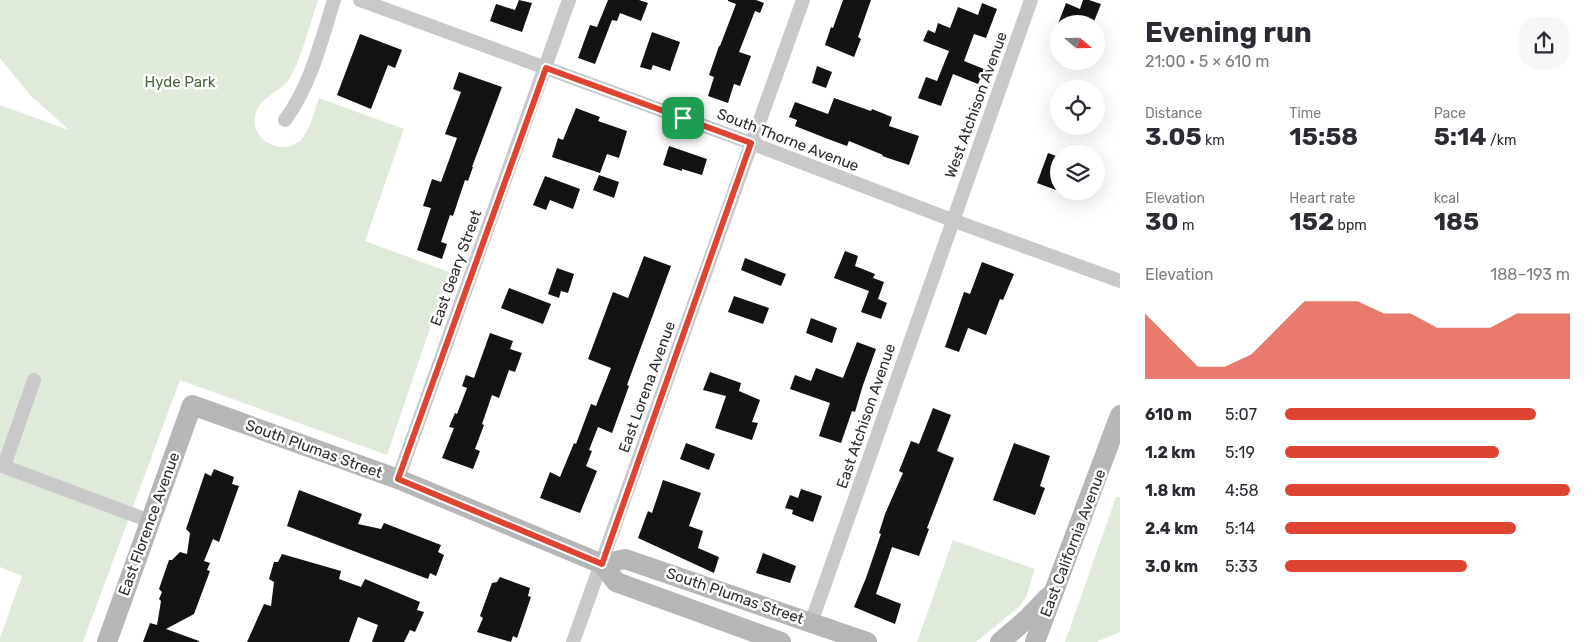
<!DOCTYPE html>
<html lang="en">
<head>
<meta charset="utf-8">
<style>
  body { margin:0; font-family:Rubik,sans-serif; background:#f7f7f7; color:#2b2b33; height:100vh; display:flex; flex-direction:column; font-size:19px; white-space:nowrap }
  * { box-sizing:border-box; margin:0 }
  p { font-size:16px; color:#7c7c81 }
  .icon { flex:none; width:28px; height:28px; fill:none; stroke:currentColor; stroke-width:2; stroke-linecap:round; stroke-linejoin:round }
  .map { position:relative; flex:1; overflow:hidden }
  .details { display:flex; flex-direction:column; background:#fff; width:475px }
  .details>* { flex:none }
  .needle { width:32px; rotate:110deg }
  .controls { position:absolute; left:1050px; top:15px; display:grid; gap:10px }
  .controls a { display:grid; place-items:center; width:55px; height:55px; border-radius:50%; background:#fff; box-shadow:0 5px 20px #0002; font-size:25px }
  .pin { position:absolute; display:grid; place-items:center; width:42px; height:42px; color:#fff; margin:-21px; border-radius:10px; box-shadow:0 2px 8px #0006 }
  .round { display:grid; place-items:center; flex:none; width:52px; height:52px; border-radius:20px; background:#f7f7f7 }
  .head { display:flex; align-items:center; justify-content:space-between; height:85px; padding:0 25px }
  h1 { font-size:28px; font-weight:700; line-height:38px }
  .stats { display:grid; grid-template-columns:repeat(3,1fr); gap:8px; height:85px; padding:5px 25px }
  .stats div { display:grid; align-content:center }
  .stats b { font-size:25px; font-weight:700 }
  .stats small { font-size:14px; font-weight:400 }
  .stats p { font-size:14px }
  .chart { height:140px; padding:10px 25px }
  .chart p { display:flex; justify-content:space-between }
  .chart svg { width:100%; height:90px; margin-top:5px; fill:#df4332; opacity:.7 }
  ul { padding:0 25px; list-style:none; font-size:16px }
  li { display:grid; grid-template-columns:80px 60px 1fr; align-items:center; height:38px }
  li i { height:12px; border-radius:6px; background:#df4332 }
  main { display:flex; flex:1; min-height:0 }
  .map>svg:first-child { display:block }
  .green { fill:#e0eada }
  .building { fill:#131313 }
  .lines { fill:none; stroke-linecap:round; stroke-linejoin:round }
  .street { stroke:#c9c9c9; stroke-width:14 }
  .secondary { stroke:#b6b6b6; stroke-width:20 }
  .route-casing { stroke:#fff; stroke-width:10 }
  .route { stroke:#df4332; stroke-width:6 }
  .labels { text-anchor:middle; stroke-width:5; stroke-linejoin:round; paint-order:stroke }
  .park-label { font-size:15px; fill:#48663b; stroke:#fff }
  .street-label { font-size:15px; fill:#2c2c2c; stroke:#fff }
</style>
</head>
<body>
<main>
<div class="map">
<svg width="1120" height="642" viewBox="0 0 1120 642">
  <rect width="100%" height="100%" fill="#fff"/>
  <!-- green -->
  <g class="green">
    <path d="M0,0h318c-6,18 -20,70 -31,82 -12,13 -30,17 -32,36 -3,24 29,38 46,22 9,-10 13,-29 18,-42l85,31 -39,112 84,31 -62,183 -207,-75 -97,262h-83v-4l22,-62 -22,-9v-462l69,25 -39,-35 -30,-37z"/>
    <polygon points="1116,497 1120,497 1120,632 1096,642 1065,642"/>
    <polygon points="953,540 1035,569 1026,597 1019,607 976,642 917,642"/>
  </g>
  <!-- building -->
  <g class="building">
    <polygon points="519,0 532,3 522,32 490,21 496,4 515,10"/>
    <polygon points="608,0 639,0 648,3 641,21 620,13 617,21 612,20 595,64 578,58 590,25 597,27"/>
    <polygon points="728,0 756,0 764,3 760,13 755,11 739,52 751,56 740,86 734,84 728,103 708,96 714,77 709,75 719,46 720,46 736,4 728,1"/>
    <polygon points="843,0 871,0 858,37 861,39 854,57 825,45 831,27 833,28"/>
    <polygon points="1083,0 1089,0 1101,4 1093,24 1058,24 1066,3 1080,9"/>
    <polygon points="982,3 997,9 986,38 974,34 964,61 984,69 978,84 953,74 941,106 918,98 926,77 937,81 949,51 923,41 928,30 935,33 938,23 950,28 958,7 978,15"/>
    <polygon points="652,32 680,42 670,71 653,65 651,70 640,67"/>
    <polygon points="360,34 402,50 395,68 388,65 371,109 337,95"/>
    <polygon points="817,66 832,72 826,88 812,83"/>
    <polygon points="459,72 502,87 472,167 473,167 468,181 465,180 453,216 450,215 441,242 447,244 442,259 417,250 431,208 423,206 432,179 441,182 457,138 445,134 461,92 453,89"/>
    <polygon points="834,98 871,111 872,109 892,117 889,126 919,136 909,165 882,156 883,155 849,141 847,146 828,139 795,126 797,120 789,117 795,102 828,114"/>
    <polygon points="576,108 600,117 598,121 627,131 619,158 607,154 600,173 552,157 558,138 563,140"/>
    <polygon points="669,146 707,159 702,175 682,169 682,171 663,165"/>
    <polygon points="1048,153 1059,157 1059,183 1056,190 1037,183"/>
    <polygon points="599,175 619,182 614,198 593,190"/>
    <polygon points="545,176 580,189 573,209 550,200 546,210 533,205"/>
    <polygon points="845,251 858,256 855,266 875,274 873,278 884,282 878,299 887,303 881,319 861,312 869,291 834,278"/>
    <polygon points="644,256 671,266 627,385 629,386 612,433 598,427 589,450 592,451 586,466 597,471 580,513 540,498 550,472 560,477 574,443 576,444 591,404 596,406 611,368 588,359 613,292 628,298"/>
    <polygon points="745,258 786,274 781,286 741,270"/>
    <polygon points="982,262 1014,274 1003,300 1000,299 986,335 968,328 959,352 945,347 964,292 970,294"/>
    <polygon points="557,268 574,274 568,293 561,291 559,298 548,294"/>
    <polygon points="509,288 551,304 543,324 501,308"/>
    <polygon points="734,296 769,308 763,324 728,312"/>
    <polygon points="811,318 837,328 832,343 806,333"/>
    <polygon points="490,333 513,341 510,349 522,353 515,372 509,370 499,398 492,395 482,424 484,425 475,449 480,451 473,469 442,458 454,428 449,427 455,413 457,414 467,388 462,386 466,375 474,378"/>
    <polygon points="857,342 876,349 863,385 855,412 852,411 841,443 819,436 830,403 790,389 795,375 811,381 816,368 843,378"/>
    <polygon points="710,372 741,383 739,391 760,400 752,422 758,423 752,440 715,428 726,396 703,390"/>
    <polygon points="933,408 951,415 937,451 954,458 927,528 929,529 919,556 892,547 876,594 901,604 895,624 854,607 866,578 881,534 879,533 885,514 903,473 899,471 911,441 919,444"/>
    <polygon points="686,443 715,454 709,470 680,459"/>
    <polygon points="1014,443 1050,456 1040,486 1045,488 1035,515 993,500"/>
    <polygon points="214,469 234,477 232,484 239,486 219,542 213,539 204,561 210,563 207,570 210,571 194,614 166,629 199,641 199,642 143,642 150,623 157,625 161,601 159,599 162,592 159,589 169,560 172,560 180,552 187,554 190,533 186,529 205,473 211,476"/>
    <polygon points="663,480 701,493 689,526 703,531 698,548 719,557 714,573 638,538 648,511 652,513"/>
    <polygon points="801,489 822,496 813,522 792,514 793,510 785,508 790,495 798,498"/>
    <polygon points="299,490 362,514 358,524 381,529 384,523 441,545 438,552 444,555 436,576 430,573 428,579 287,526"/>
    <polygon points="763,553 796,566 790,583 756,573"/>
    <polygon points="282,554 341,571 339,579 361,587 365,579 420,602 417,610 424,612 415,632 410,630 404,642 372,642 378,625 358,617 349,642 247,642 264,604 271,606 274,582 269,579 274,562 278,562"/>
    <polygon points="500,577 530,588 528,596 531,597 517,638 513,636 511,642 477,632 483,618 480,616 492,583 497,582"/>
  </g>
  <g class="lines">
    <!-- street -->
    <g class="street">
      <polyline points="360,0 751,143 952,220 1120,281"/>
      <path d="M285,120c26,-35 36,-79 49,-120"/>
      <polyline points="0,465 150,521"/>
      <polyline points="4,466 34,380"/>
      <polyline points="398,479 569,0"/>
      <polyline points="811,623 1031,0"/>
      <polyline points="573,642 803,0"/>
    </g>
    <!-- secondary -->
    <g class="secondary">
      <polyline points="602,564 625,559 867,642"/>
      <polyline points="107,642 192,405 398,479 602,564 616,582 781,642"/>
      <polyline points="1000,642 1028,618 1048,597"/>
      <polyline points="1035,642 1120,415"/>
    </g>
  </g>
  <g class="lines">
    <defs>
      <polygon id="route" points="546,68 751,143 602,564 398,479"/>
    </defs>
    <!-- route casing -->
    <use href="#route" class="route-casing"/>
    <!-- route -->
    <use href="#route" class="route"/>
  </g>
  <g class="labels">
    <!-- park labels -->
    <g class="park-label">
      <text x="180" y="87">Hyde Park</text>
    </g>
    <!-- street labels -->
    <g class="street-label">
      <text transform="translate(976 105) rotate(-70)" y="5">West Atchison Avenue</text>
      <text transform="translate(788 140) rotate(21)" y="5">South Thorne Avenue</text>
      <text transform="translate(456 268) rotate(-70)" y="5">East Geary Street</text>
      <text transform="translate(647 387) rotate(-70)" y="5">East Lorena Avenue</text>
      <text transform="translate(866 416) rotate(-71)" y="5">East Atchison Avenue</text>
      <text transform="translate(314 449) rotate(20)" y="5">South Plumas Street</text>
      <text transform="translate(149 524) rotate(-70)" y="5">East Florence Avenue</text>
      <text transform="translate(1073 543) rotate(-69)" y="5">East California Avenue</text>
      <text transform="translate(735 596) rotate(19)" y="5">South Plumas Street</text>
    </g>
  </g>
</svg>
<div class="controls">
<a><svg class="needle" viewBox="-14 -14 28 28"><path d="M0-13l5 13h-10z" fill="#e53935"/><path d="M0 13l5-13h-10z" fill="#7c7c81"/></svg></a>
<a><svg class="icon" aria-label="locate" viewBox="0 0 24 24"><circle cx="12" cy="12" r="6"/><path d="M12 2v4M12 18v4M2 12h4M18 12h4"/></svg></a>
<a><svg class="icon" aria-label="layers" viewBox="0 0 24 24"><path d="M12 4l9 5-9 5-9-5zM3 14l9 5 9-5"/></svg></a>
</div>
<div class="pin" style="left:683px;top:118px;background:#1e9e55"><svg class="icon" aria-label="arrive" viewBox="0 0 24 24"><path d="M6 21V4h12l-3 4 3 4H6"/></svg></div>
</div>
<section class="details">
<div class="head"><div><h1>Evening run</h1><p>21:00 · 5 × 610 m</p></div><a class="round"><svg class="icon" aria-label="share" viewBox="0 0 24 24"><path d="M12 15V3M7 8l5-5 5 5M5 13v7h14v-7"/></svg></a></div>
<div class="stats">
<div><p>Distance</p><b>3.05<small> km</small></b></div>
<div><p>Time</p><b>15:58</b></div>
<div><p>Pace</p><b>5:14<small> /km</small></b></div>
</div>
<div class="stats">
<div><p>Elevation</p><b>30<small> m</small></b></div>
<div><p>Heart rate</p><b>152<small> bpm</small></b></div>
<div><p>kcal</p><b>185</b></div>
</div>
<div class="chart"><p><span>Elevation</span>188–193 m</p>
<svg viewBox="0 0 160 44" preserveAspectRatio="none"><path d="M0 44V12L10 25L20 38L30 38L40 32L50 19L60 6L70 6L80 6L90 12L100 12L110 19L120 19L130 19L140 12L150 12L160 12V44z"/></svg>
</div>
<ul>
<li><b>610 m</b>5:07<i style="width:88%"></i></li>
<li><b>1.2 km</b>5:19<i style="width:75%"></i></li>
<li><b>1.8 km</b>4:58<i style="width:100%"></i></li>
<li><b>2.4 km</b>5:14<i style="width:81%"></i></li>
<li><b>3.0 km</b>5:33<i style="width:64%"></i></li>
</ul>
</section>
</main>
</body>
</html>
